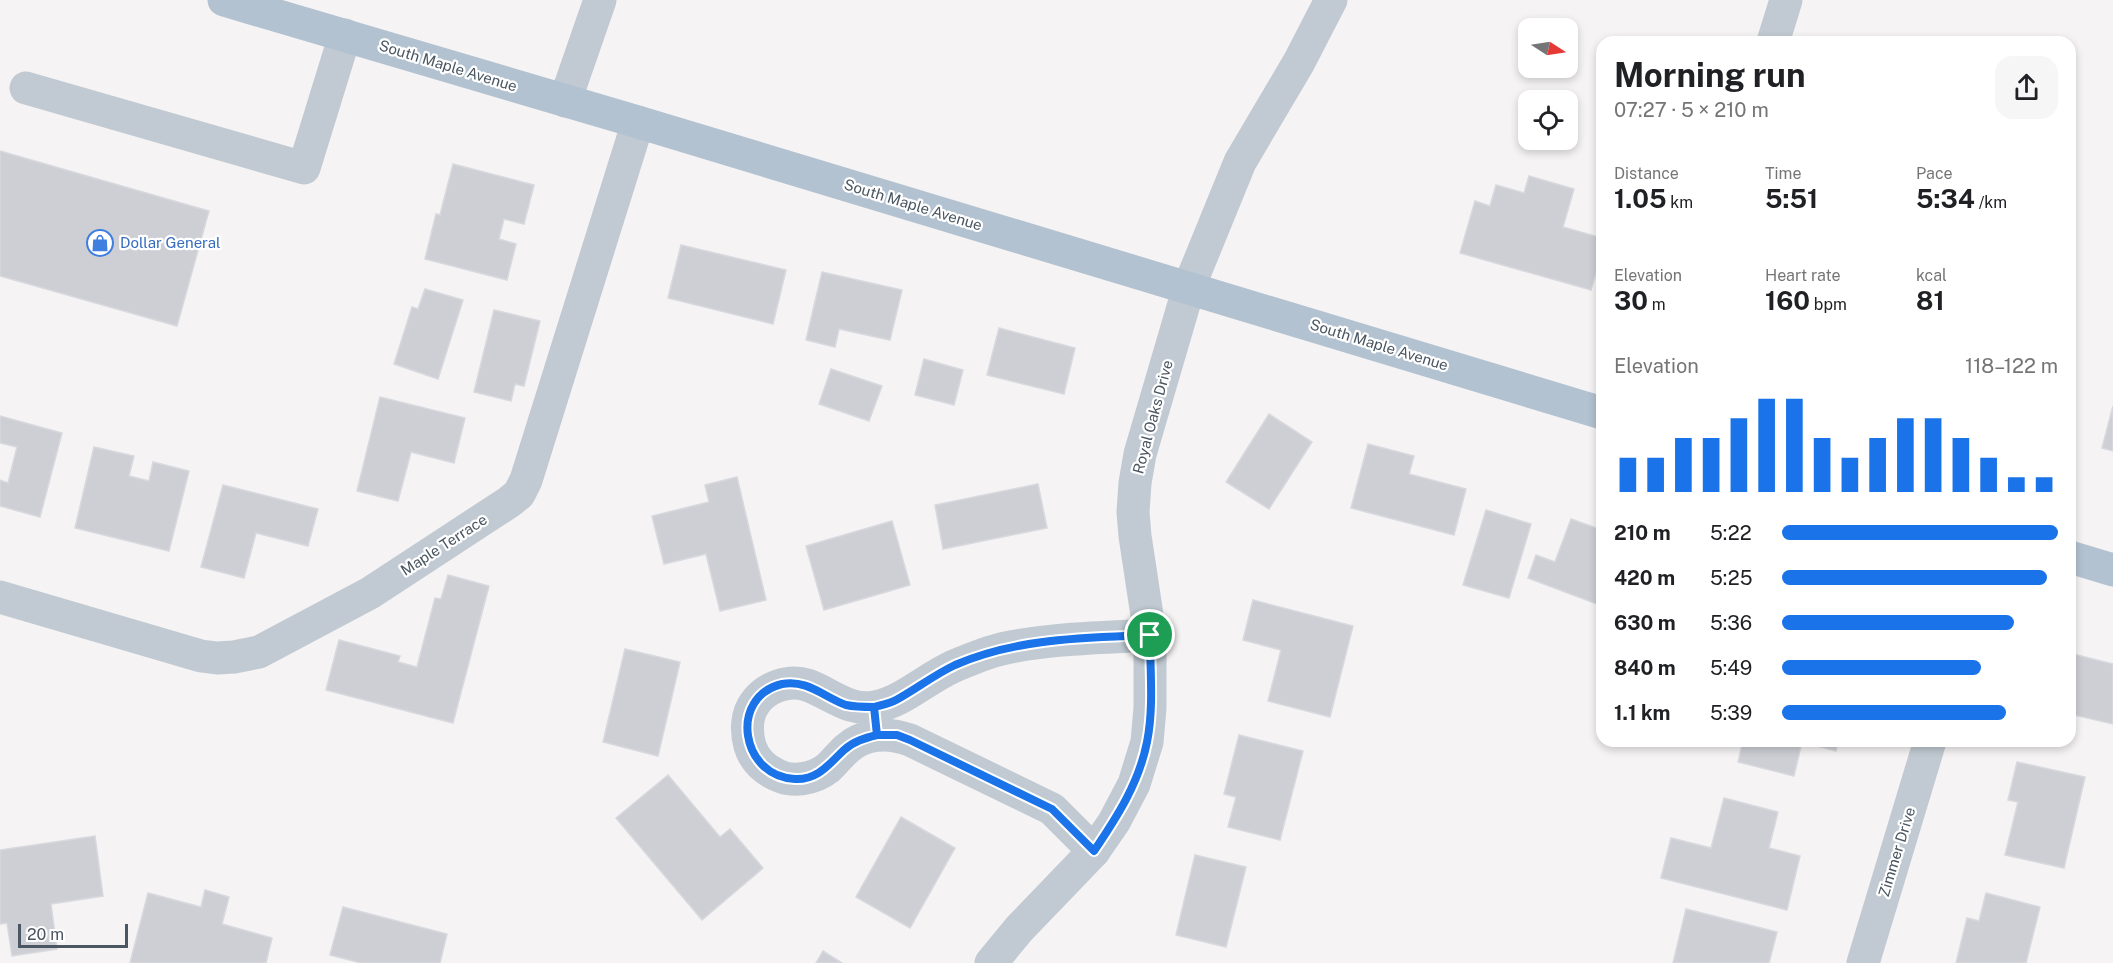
<!DOCTYPE html>
<html lang="en">
<head>
<meta charset="utf-8">
<style>
  body { margin:0; font-family:"Public Sans",sans-serif; background:#f6f6f6; color:#202124; height:100vh; display:flex; flex-direction:column; font-size:22px; white-space:nowrap }
  * { box-sizing:border-box; margin:0 }
  p { font-size:20px; color:#757577 }
  .icon { flex:none; width:33px; height:33px; fill:none; stroke:currentColor; stroke-width:2; stroke-linecap:round; stroke-linejoin:round }
  .map { position:relative; flex:1; overflow:hidden }
  .side { position:absolute; left:1596px; top:36px; width:480px; height:711px; display:flex; flex-direction:column; background:#fff; border-radius:18px; box-shadow:0 3px 9px #0003 }
  .side>* { flex:none }
  .needle { width:39px; rotate:102deg }
  .tools { position:absolute; left:1518px; top:18px; display:grid; gap:12px }
  .tools a { display:grid; place-items:center; width:60px; height:60px; border-radius:12px; background:#fff; box-shadow:0 3px 9px #0003; font-size:30px }
  .scale { position:absolute; left:18px; bottom:15px; width:110px; box-sizing:border-box; padding-left:6px; border:3px solid #4a5661; border-top:0; font-size:16px; line-height:21px; white-space:nowrap; color:#4a5661; -webkit-text-stroke:4px #fff; paint-order:stroke }
  .pin { position:absolute; display:grid; place-items:center; width:51px; height:51px; color:#fff; margin:-26px; border:3px solid #fff; border-radius:50%; box-shadow:0 2px 6px #0007 }
  .round { display:grid; place-items:center; flex:none; width:63px; height:63px; border-radius:18px; background:#f6f6f6 }
  .headline { display:flex; align-items:center; justify-content:space-between; height:102px; padding:0 18px }
  h1 { font-size:33px; font-weight:700; line-height:45px }
  .stats { display:grid; grid-template-columns:repeat(3,1fr); gap:9px; height:102px; padding:6px 18px }
  .stats div { display:grid; align-content:center }
  .stats b { font-size:26px; font-weight:700 }
  .stats small { font-size:16px; font-weight:400 }
  .stats p { font-size:16px }
  .chart { height:168px; padding:12px 18px }
  .chart p { display:flex; justify-content:space-between }
  .chart svg { width:100%; height:108px; margin-top:6px; stroke:#1a73e8; stroke-width:6 }
  ul { padding:0 18px; list-style:none; font-size:20px }
  li { display:grid; grid-template-columns:96px 72px 1fr; align-items:center; height:45px }
  li i { height:15px; border-radius:8px; background:#1a73e8 }
  .map>svg:first-child { display:block }
  .building { fill:#cdcfd5; stroke:#d7d9de; stroke-width:1.5 }
  .lines { fill:none; stroke-linecap:round; stroke-linejoin:round }
  .minor { stroke:#c1cad2; stroke-width:33 }
  .major { stroke:#b3c2d1; stroke-width:33 }
  .route-casing { stroke:#fff; stroke-width:12 }
  .route { stroke:#1a73e8; stroke-width:8 }
  .labels { text-anchor:middle; stroke-width:4.5; stroke-linejoin:round; paint-order:stroke }
  .street-label { font-size:15px; fill:#4a5661; stroke:#fff }
  .shop-label { font-size:15px; fill:#366cbe; stroke:#fff; text-anchor:start }
</style>
</head>
<body>
<div class="map">
<svg width="2113" height="963" viewBox="0 0 2113 963">
  <rect width="100%" height="100%" fill="#f5f3f3"/>
  <!-- building -->
  <g class="building">
    <polygon points="0,151 209,211 177,326 0,276"/>
    <polygon points="453,164 534,185 524,224 504,219 499,239 516,244 507,280 425,259 436,214 440,215"/>
    <polygon points="1529,176 1574,189 1563,227 1602,238 1602,253 1591,290 1460,253 1475,201 1490,206 1496,185 1524,193"/>
    <polygon points="681,245 786,270 773,324 668,298"/>
    <polygon points="822,272 902,290 890,340 839,329 835,347 806,340"/>
    <polygon points="425,289 463,300 438,379 394,364 412,307 418,309"/>
    <polygon points="494,310 540,321 524,386 515,384 511,401 474,392"/>
    <polygon points="999,328 1075,348 1064,394 987,375"/>
    <polygon points="924,359 963,370 954,405 915,395"/>
    <polygon points="831,369 882,386 869,421 819,404"/>
    <polygon points="380,397 465,418 454,463 411,452 398,501 357,491"/>
    <polygon points="2113,406 2113,451 2102,448"/>
    <polygon points="1269,414 1312,442 1269,509 1226,482"/>
    <polygon points="0,416 62,433 40,517 0,506 0,480 8,483 17,447 0,443"/>
    <polygon points="1368,444 1414,456 1409,474 1466,489 1454,535 1351,508"/>
    <polygon points="94,447 134,456 129,476 149,481 153,462 189,471 169,551 75,528"/>
    <polygon points="737,477 766,600 720,611 706,554 664,564 652,516 709,502 705,485"/>
    <polygon points="1038,484 1047,528 943,549 935,505"/>
    <polygon points="223,485 318,509 308,546 256,533 244,578 201,567"/>
    <polygon points="1486,510 1531,524 1509,598 1463,585"/>
    <polygon points="1571,519 1602,530 1602,606 1528,578 1536,555 1555,562"/>
    <polygon points="892,521 910,585 824,610 806,546"/>
    <polygon points="448,575 489,586 453,723 326,690 339,640 400,656 398,662 417,667 435,598 441,599"/>
    <polygon points="1253,600 1353,626 1330,717 1268,701 1281,650 1243,640"/>
    <polygon points="625,649 680,662 658,756 603,742"/>
    <polygon points="2073,654 2113,664 2113,724 2070,714 2070,665"/>
    <polygon points="1239,735 1303,751 1280,840 1228,827 1236,797 1224,794"/>
    <polygon points="1743,741 1838,741 1836,751 1802,742 1794,776 1738,762"/>
    <polygon points="2017,762 2085,777 2064,868 2005,855 2018,802 2008,800"/>
    <polygon points="668,775 720,837 730,829 763,868 702,920 616,818"/>
    <polygon points="1724,798 1778,812 1769,848 1800,856 1787,910 1661,878 1671,838 1711,848"/>
    <polygon points="901,817 955,848 910,928 856,897"/>
    <polygon points="95,836 103,896 51,904 57,949 12,956 7,923 0,924 0,850"/>
    <polygon points="1195,855 1246,867 1226,947 1176,935"/>
    <polygon points="205,890 229,897 222,924 272,938 266,963 130,963 148,893 201,907"/>
    <polygon points="1986,893 2040,907 2026,963 1956,963 1967,918 1979,921"/>
    <polygon points="343,907 447,934 440,963 361,963 330,955"/>
    <polygon points="1686,909 1777,932 1769,963 1673,963"/>
    <polygon points="823,951 842,963 816,963"/>
  </g>
  <g class="lines">
    <!-- minor -->
    <g class="minor">
      <polyline points="1773,42 1786,0"/>
      <polyline points="26,88 304,168 345,35"/>
      <polyline points="565,101 600,0"/>
      <polyline points="0,597 201,656 217,658 234,657 259,652 370,593 509,502 519,494 526,480 638,122"/>
      <path d="M1094,851l-42,-42 -142,-69c-17,-6 -35,-8 -52,1 -13,6 -20,18 -30,27 -14,11 -36,15 -51,7 -13,-6 -23,-16 -27,-29 -4,-14 -4,-31 5,-43 11,-16 34,-24 52,-18 23,8 42,27 68,22 29,-5 55,-32 84,-43 15,-6 31,-13 47,-16 48,-10 96,-10 144,-13"/>
      <polyline points="991,963 1019,929 1094,851 1114,822 1134,784 1147,742 1150,708 1150,635 1135,536 1133,512 1135,483 1140,454 1189,287 1240,162 1299,62 1331,0"/>
      <polyline points="1863,963 1930,741"/>
    </g>
    <!-- major -->
    <g class="major">
      <polyline points="224,0 638,122 1602,413"/>
      <polyline points="2070,557 2113,570"/>
    </g>
  </g>
  <g class="lines">
    <defs>
      <path id="route" d="M1150,635c-66,3 -133,3 -195,30 -21,10 -39,24 -59,35 -7,4 -15,5 -22,7l3,28c-12,3 -23,6 -33,15 -15,14 -26,30 -49,29 -54,-2 -67,-82 -13,-95 25,-5 42,13 64,21 9,2 19,2 28,2l3,28h20l13,5 142,69 42,42c23,-34 45,-68 53,-109 7,-34 3,-72 3,-107"/>
    </defs>
    <!-- route casing -->
    <use href="#route" class="route-casing"/>
    <!-- route -->
    <use href="#route" class="route"/>
  </g>
  <!-- icons -->
  <defs>
    <symbol id="shop-ring" viewBox="-11 -11 22 22"><circle r="9.5" fill="#fff" stroke="#3f7fe0" stroke-width="1.5"/><path d="M-5-2.5h2.3a2.7 3.5 0 0 1 5.4 0H5L5.5 6h-11ZM-1.5-2.5h3a1.5 2.3 0 0 0-3 0Z" fill="#3f7fe0"/></symbol>
  </defs>
  <g fill-rule="evenodd">
    <use href="#shop-ring" x="85" y="228" width="30" height="30"/>
  </g>
  <g class="labels">
    <!-- street labels -->
    <g class="street-label">
      <text transform="translate(448 66) rotate(17)" y="5">South Maple Avenue</text>
      <text transform="translate(913 205) rotate(17)" y="5">South Maple Avenue</text>
      <text transform="translate(1379 345) rotate(17)" y="5">South Maple Avenue</text>
      <text transform="translate(1153 417) rotate(-75)" y="5">Royal Oaks Drive</text>
      <text transform="translate(444 545) rotate(-33)" y="5">Maple Terrace</text>
      <text transform="translate(1897 852) rotate(-73)" y="5">Zimmer Drive</text>
    </g>
    <!-- shop labels -->
    <g class="shop-label">
      <text x="120" y="248">Dollar General</text>
    </g>
  </g>
</svg>
<div class="tools">
<a><svg class="needle" viewBox="-14 -14 28 28"><path d="M0-13l5 13h-10z" fill="#e53935"/><path d="M0 13l5-13h-10z" fill="#757577"/></svg></a>
<a><svg class="icon" aria-label="locate" viewBox="0 0 24 24"><circle cx="12" cy="12" r="6"/><path d="M12 2v4M12 18v4M2 12h4M18 12h4"/></svg></a>
</div>
<div class="scale">20 m</div>
<div class="pin" style="left:1150px;top:635px;background:#1e9e55"><svg class="icon" aria-label="arrive" viewBox="0 0 24 24"><path d="M6 21V4h12l-3 4 3 4H6"/></svg></div>
<section class="side">
<div class="headline"><div><h1>Morning run</h1><p>07:27 · 5 × 210 m</p></div><a class="round"><svg class="icon" aria-label="share" viewBox="0 0 24 24"><path d="M12 15V3M7 8l5-5 5 5M5 13v7h14v-7"/></svg></a></div>
<div class="stats">
<div><p>Distance</p><b>1.05<small> km</small></b></div>
<div><p>Time</p><b>5:51</b></div>
<div><p>Pace</p><b>5:34<small> /km</small></b></div>
</div>
<div class="stats">
<div><p>Elevation</p><b>30<small> m</small></b></div>
<div><p>Heart rate</p><b>160<small> bpm</small></b></div>
<div><p>kcal</p><b>81</b></div>
</div>
<div class="chart"><p><span>Elevation</span>118–122 m</p>
<svg viewBox="0 0 160 44" preserveAspectRatio="none"><path d="M5 44V30M15 44V30M25 44V22M35 44V22M45 44V14M55 44V6M65 44V6M75 44V22M85 44V30M95 44V22M105 44V14M115 44V14M125 44V22M135 44V30M145 44V38M155 44V38"/></svg>
</div>
<ul>
<li><b>210 m</b>5:22<i style="width:100%"></i></li>
<li><b>420 m</b>5:25<i style="width:96%"></i></li>
<li><b>630 m</b>5:36<i style="width:84%"></i></li>
<li><b>840 m</b>5:49<i style="width:72%"></i></li>
<li><b>1.1 km</b>5:39<i style="width:81%"></i></li>
</ul>
</section>
</div>
</body>
</html>
